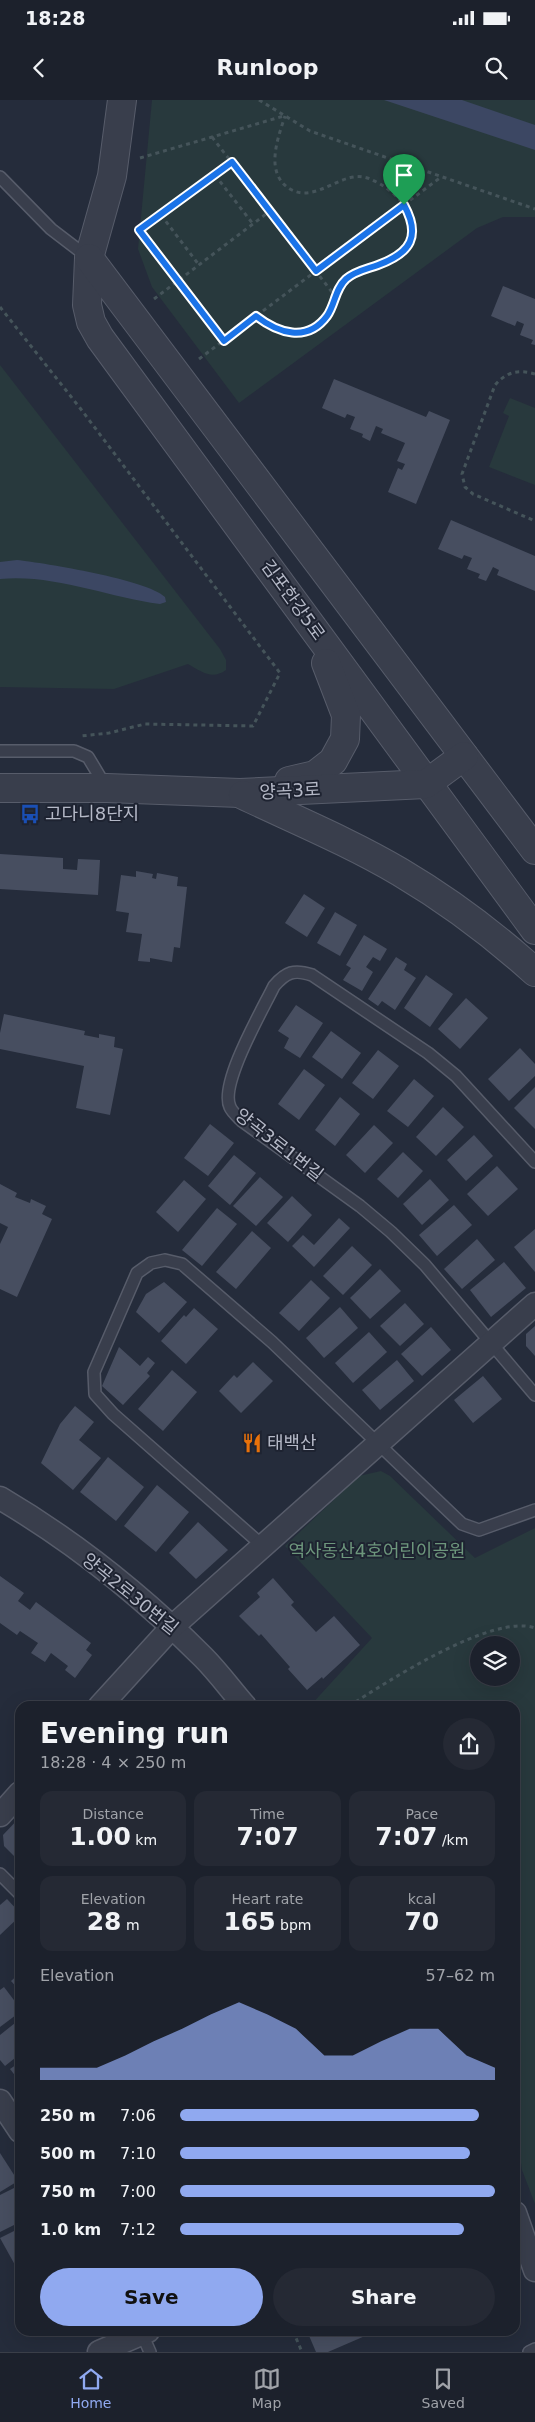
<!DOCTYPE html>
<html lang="en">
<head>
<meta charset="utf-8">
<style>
  body { margin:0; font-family:"DejaVu Sans","Noto Sans KR",sans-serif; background:#252934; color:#f1f3f6; height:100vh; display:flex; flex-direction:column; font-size:19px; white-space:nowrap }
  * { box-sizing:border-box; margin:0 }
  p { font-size:16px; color:#a0a3a9 }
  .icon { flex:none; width:28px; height:28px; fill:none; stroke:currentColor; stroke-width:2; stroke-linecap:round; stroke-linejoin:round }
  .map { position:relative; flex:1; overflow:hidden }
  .sheet { position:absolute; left:15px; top:1601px; width:505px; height:635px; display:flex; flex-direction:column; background:#1c212c; border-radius:15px; box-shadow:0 5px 20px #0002,0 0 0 1px #3a3e48 }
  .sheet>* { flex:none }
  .tools { position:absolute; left:470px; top:1536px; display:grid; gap:10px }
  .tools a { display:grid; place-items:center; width:50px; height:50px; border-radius:50%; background:#1c212c; box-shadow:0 5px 20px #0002,0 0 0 1px #3a3e48; font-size:25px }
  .pin { position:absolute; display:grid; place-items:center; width:42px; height:42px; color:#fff; margin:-51px -21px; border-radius:50% 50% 50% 0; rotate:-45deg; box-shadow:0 0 5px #0007 }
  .pin .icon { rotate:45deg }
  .round { display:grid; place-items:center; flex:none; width:52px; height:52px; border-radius:26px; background:#252934 }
  .overview { display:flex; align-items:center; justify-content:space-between; height:85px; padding:0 25px }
  h1 { font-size:28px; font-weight:700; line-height:38px }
  .figures { display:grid; grid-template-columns:repeat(3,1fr); gap:8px; height:85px; padding:5px 25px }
  .figures div { display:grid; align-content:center; border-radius:12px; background:#252934; text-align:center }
  .figures b { font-size:25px; font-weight:700 }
  .figures small { font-size:14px; font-weight:400 }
  .figures p { font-size:14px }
  .chart { height:140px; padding:10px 25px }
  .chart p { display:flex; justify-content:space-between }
  .chart svg { width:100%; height:90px; margin-top:5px; fill:#90a9f0; opacity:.7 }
  .cta { display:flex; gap:10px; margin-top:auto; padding:10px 25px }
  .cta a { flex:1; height:58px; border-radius:30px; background:#90a9f0; color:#111; font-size:20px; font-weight:700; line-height:58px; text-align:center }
  .cta a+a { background:#252934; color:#f1f3f6 }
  ul { padding:0 25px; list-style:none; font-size:16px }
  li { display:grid; grid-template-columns:80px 60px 1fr; align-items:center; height:38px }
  li i { height:12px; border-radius:6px; background:#90a9f0 }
  .status { display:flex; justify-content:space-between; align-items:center; height:35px; padding:0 25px; background:#1c212c; direction:ltr }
  .status svg { height:14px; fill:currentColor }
  header { display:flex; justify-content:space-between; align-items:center; height:65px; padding:0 25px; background:#1c212c; font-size:22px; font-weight:700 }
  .tab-bar { display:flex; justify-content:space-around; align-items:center; height:70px; border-top:1px solid #3a3e48; background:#1c212c; font-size:14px; color:#a0a3a9 }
  .tab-bar a { display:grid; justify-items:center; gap:2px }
  .tab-bar .on { color:#90a9f0 }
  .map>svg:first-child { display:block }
  .green { fill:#28393d; fill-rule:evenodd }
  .water { fill:#3c4763 }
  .building { fill:#474e60 }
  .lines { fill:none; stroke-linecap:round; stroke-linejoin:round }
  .service-casing { stroke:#575c6a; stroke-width:14 }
  .minor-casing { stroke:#575c6a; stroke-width:25 }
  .tertiary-casing { stroke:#575c6a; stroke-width:30 }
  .path { stroke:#45545a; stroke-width:3; stroke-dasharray:4 4; stroke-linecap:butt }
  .service { stroke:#393e4c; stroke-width:11 }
  .minor { stroke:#393e4c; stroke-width:22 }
  .tertiary { stroke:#393e4c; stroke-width:28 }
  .route-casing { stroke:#fff; stroke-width:10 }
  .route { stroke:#1a73e8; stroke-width:6 }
  .labels { text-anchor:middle; stroke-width:4; stroke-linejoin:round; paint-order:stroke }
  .street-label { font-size:18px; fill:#b5b9c7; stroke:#1e2331 }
  .poi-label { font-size:18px; fill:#b5b9c7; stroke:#1e2331; text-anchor:start }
  .park-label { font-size:18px; fill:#6d967c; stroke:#1e2331 }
</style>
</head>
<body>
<div class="status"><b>18:28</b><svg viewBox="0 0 49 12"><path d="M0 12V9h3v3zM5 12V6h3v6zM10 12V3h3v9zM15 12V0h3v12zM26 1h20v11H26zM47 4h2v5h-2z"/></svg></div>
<header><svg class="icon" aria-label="back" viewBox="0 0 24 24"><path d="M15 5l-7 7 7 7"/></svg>Runloop<svg class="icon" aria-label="search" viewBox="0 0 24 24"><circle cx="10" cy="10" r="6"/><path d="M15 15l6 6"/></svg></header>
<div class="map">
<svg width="535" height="2252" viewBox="0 0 535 2252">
  <rect width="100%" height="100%" fill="#252c3b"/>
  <!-- green -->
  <g class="green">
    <polygon points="152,0 535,0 535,117 503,117 477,128 239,303 152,187 138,149"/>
    <path d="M0,265l220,284 6,11v10c-14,10 -24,2 -38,-6l-74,25 -114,-2z"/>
    <polygon points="510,298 535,308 535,385 489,367 509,316 503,313"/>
    <path d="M381,1371l9,5 85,82 60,-30v676l-13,-34 -7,-49v-415h-205l62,-68 -87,-92 74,-70zM479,1545h32v33h-32z"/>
  </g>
  <!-- water -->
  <g class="water">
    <polygon points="384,0 462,0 535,25 535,50"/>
    <path d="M17,460c28,3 131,20 148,37l1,5 -6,2c-54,-7 -105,-30 -160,-25v-17z"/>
  </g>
  <!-- building -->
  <g class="building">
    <polygon points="503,186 535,199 535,245 531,244 533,240 520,235 524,224 517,221 515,226 491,216"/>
    <polygon points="334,279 426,317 429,311 450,320 416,404 388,392 398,368 402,370 405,364 397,361 405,343 381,333 383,329 376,326 370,341 362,337 363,334 350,329 355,317 347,314 345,318 322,308"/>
    <polygon points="451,420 535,456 535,491 497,475 499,470 493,467 486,481 478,478 480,474 467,469 472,458 464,455 462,459 438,449"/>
    <polygon points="0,754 63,758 63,769 77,770 78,759 100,760 98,795 0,789"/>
    <polygon points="136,771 153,774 152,778 156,779 157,773 178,777 177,786 187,787 180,848 174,847 172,862 150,858 150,862 138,861 142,834 126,832 129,813 116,811 121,775 136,777"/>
    <polygon points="304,794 325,808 307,837 285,823"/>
    <polygon points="335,812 357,825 340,856 317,843"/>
    <polygon points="364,835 387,849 380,861 373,857 366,867 373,872 362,891 343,880 351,868 346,865"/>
    <polygon points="396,857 407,864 404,870 416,878 395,910 382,901 378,906 368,899"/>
    <polygon points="426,875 453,894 430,927 404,908"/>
    <polygon points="466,898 488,918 460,949 438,929"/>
    <polygon points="296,905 323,923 300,958 284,948 289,938 278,931"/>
    <polygon points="4,914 85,931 84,935 99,938 99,934 115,937 114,947 123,949 110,1015 76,1008 84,966 0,949 0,933"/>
    <polygon points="331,931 361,953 342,979 312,957"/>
    <polygon points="520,948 535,964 535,976 509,1001 488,979"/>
    <polygon points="378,950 399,966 373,999 352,983"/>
    <polygon points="304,969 325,985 299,1020 278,1004"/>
    <polygon points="414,979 434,996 408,1027 387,1011"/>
    <polygon points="535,987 535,1029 514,1008"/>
    <polygon points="340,997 360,1014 335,1046 315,1030"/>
    <polygon points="443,1007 464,1027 436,1056 416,1037"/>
    <polygon points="210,1024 234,1043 208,1076 184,1058"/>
    <polygon points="374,1025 393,1043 365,1073 346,1055"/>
    <polygon points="474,1035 493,1056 466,1081 447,1060"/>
    <polygon points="403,1052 423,1071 398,1098 377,1079"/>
    <polygon points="234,1055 256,1073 230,1105 208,1086"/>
    <polygon points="497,1066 518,1089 488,1116 467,1094"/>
    <polygon points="260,1077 283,1097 256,1126 233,1106"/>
    <polygon points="430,1079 449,1100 422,1125 403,1104"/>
    <polygon points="184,1080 206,1099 178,1132 156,1112"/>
    <polygon points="0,1084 17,1093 15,1097 30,1103 31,1099 46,1106 42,1114 52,1119 17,1197 0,1189 0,1144 8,1127 0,1123"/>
    <polygon points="292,1096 312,1115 288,1142 267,1123"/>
    <polygon points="454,1105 472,1125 437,1156 419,1135"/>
    <polygon points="217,1108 237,1124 202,1166 182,1150"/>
    <polygon points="339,1118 350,1128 314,1167 292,1146 303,1135 314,1145"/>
    <polygon points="535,1129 535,1172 514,1147"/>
    <polygon points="252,1131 271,1148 236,1189 216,1172"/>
    <polygon points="477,1139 495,1160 462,1189 444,1169"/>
    <polygon points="352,1146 372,1165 343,1195 323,1176"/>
    <polygon points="504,1162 526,1188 491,1217 470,1190"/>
    <polygon points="380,1169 401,1191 370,1219 350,1198"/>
    <polygon points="311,1180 330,1198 299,1231 279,1213"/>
    <polygon points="164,1182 187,1202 159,1233 136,1212 146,1194"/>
    <polygon points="405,1203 424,1224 400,1246 380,1226"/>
    <polygon points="340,1207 358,1228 324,1258 306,1238"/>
    <polygon points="194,1208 218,1229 186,1264 161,1241 184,1215 186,1217"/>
    <polygon points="535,1226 535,1256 526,1246 526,1234"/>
    <polygon points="431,1227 451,1250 422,1276 401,1254"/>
    <polygon points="369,1232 387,1252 353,1283 335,1263"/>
    <polygon points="119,1247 140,1266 148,1257 155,1263 147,1273 150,1276 123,1305 102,1286"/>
    <polygon points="397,1260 414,1281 380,1310 362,1290"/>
    <polygon points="253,1262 273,1281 241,1313 219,1291 234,1275 237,1278"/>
    <polygon points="172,1270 197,1292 163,1331 138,1309"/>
    <polygon points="483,1276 502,1299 473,1323 454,1300"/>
    <polygon points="75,1306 94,1322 79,1340 101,1358 73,1390 41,1363 60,1324"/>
    <polygon points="108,1357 144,1387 116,1421 80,1392"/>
    <polygon points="157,1385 189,1412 156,1452 124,1426"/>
    <polygon points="198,1422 228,1450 196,1479 169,1453"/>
    <polygon points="0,1476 24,1493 18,1501 30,1510 36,1502 91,1543 86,1550 92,1555 75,1578 65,1570 68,1566 51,1553 45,1562 31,1553 38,1543 20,1531 17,1535 0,1523"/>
    <polygon points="273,1478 294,1502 291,1505 316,1532 334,1516 360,1545 323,1579 322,1577 307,1590 288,1569 290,1567 261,1534 259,1536 239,1516 260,1497 257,1493"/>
    <polygon points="20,1717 20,1762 4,1746 3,1735"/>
    <polygon points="7,1799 20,1813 20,1816 0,1835 0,1805"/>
    <polygon points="20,1873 20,1891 11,1881"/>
    <polygon points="4,1887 20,1908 20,1912 0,1927 0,1890"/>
    <polygon points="20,1919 20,1954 5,1966 0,1960 0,1935"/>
    <polygon points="20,1962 20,1982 10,1969"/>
    <polygon points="0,2053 18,2081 0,2092"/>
    <polygon points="20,2085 20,2122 0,2132 0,2095"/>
    <polygon points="18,2129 20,2133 20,2162 15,2165 0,2138"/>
    <polygon points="307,2231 363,2231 365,2236 328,2252 316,2252"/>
  </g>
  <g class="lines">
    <defs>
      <g id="service">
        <polyline points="0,77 51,129 89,158"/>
        <polyline points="0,651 74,651 88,657 106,687"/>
        <path d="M535,1062l-79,-86 -28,-23 -116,-78c-18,-6 -26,-3 -38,11 -11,23 -55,98 -44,121 2,5 8,10 12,14l118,85 31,26 34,33 110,130"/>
        <polyline points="263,1446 113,1314 95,1294 94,1272 137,1173 151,1163 165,1160 182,1164 272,1242 462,1424 479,1430 535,1410"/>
        <polyline points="0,1774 20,1794"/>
        <polyline points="142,2234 150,2252"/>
        <polyline points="529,2252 535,2249"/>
      </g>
      <g id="minor">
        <path d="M0,1398c73,43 143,99 203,159 15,15 28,33 42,49"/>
        <polyline points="100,1606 172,1527 535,1204"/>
        <polyline points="0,1715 20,1693"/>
        <polyline points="0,2001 20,2031"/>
        <polyline points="515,2113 535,2170"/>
        <polyline points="99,2252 148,2231"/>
      </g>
      <g id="tertiary">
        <polyline points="122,0 112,76 89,158 87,205 91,222 100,238 535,830"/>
        <polyline points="89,158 535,750"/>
        <polyline points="289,681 315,675 333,661 345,639 346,615 326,563"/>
        <polyline points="0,688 107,688 240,693 426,684 464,656"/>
        <path d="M243,695c53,25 108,48 157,77 49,29 93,62 135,100"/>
      </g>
    </defs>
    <!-- service casing -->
    <use href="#service" class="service-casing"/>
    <!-- minor casing -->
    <use href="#minor" class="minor-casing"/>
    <!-- tertiary casing -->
    <use href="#tertiary" class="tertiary-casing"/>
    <!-- path -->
    <g class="path">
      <polyline points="259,0 310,31 535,109"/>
      <polyline points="212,37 335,196"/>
      <polyline points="140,58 284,16"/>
      <polyline points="215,75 253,124"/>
      <polyline points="161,115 199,165"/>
      <polyline points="154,199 270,111"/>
      <polyline points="0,207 80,308 280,573 253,626 145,624 109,633 81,636"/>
      <path d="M256,216c18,13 34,22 56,12 6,-3 13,-8 16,-15 9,-18 12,-36 34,-43 13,-4 31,-8 41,-19 26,-28 -6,-61 -33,-72 -27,-12 -53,26 -80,10 -26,-16 -12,-51 -5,-73"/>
      <polyline points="224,241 139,130 232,62"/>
      <polyline points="199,259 441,77"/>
      <path d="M535,274c-16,-5 -29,-2 -40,11l-33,89 3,13 8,7 62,27"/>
      <path d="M349,1606c38,-24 143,-93 186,-78"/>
      <polyline points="293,2231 302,2252"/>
    </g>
    <!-- service -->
    <use href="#service" class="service"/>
    <!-- minor -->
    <use href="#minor" class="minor"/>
    <!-- tertiary -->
    <use href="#tertiary" class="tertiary"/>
  </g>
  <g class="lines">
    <defs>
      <path id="route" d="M232,62l84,109 88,-66c17,31 7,48 -26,60 -11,4 -23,6 -32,14 -11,10 -11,26 -19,37 -20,27 -49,17 -71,0l-32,25 -85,-111z"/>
    </defs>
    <!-- route casing -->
    <use href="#route" class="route-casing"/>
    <!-- route -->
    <use href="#route" class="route"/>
  </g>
  <!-- icons -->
  <defs>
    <symbol id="bus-bare" viewBox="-9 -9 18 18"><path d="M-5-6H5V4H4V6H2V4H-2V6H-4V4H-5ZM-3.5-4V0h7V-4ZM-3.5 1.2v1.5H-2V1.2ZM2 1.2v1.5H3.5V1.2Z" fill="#1a4fb4" stroke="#1e2331" stroke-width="2.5" paint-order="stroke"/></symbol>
    <symbol id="restaurant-bare" viewBox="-9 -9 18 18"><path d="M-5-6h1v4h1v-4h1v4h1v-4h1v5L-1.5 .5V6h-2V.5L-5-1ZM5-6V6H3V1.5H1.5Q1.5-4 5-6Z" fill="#e8710a" stroke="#1e2331" stroke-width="2.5" paint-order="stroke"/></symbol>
  </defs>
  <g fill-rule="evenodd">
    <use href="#bus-bare" x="16" y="700" width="28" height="28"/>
    <use href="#restaurant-bare" x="238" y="1329" width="28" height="28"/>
  </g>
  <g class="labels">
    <!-- street labels -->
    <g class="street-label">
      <text transform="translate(293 500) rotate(54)" y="6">김포한강5로</text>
      <text transform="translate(290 691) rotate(-3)" y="6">양곡3로</text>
      <text transform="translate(279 1045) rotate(38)" y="6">양곡3로1번길</text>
      <text transform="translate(130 1494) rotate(39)" y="6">양곡2로30번길</text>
    </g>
    <!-- poi labels -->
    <g class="poi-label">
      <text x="45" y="720">고다니8단지</text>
      <text x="267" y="1349">태백산</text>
    </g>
    <!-- park labels -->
    <g class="park-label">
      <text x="377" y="1457">역사동산4호어린이공원</text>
    </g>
  </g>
</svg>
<div class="tools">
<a><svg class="icon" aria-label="layers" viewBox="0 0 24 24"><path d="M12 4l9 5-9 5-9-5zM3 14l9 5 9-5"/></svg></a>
</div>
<div class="pin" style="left:404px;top:105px;background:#1e9e55"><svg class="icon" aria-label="arrive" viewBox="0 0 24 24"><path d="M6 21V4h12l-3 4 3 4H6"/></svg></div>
<section class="sheet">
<div class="overview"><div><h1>Evening run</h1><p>18:28 · 4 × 250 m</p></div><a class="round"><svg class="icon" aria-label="share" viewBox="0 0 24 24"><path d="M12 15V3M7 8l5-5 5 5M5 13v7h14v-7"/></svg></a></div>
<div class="figures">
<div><p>Distance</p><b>1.00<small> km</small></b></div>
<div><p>Time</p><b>7:07</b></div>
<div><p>Pace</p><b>7:07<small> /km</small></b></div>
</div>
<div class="figures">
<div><p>Elevation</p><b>28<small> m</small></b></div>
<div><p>Heart rate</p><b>165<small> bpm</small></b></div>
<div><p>kcal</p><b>70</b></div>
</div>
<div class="chart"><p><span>Elevation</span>57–62 m</p>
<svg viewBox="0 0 160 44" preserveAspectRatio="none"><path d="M0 44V38L10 38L20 38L30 32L40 25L50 19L60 12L70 6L80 12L90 19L100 32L110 32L120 25L130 19L140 19L150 32L160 38V44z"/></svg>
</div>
<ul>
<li><b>250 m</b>7:06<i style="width:95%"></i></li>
<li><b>500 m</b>7:10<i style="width:92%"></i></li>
<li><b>750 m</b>7:00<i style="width:100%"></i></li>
<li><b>1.0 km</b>7:12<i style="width:90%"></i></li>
</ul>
<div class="cta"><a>Save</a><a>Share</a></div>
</section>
</div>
<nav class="tab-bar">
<a class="on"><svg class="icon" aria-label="home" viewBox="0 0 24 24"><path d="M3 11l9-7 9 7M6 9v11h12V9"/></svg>Home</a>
<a><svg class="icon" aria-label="map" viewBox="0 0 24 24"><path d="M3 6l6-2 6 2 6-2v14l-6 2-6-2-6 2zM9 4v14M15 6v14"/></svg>Map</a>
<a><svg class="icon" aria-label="saved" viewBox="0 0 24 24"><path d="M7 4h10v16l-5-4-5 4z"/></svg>Saved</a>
</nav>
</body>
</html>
